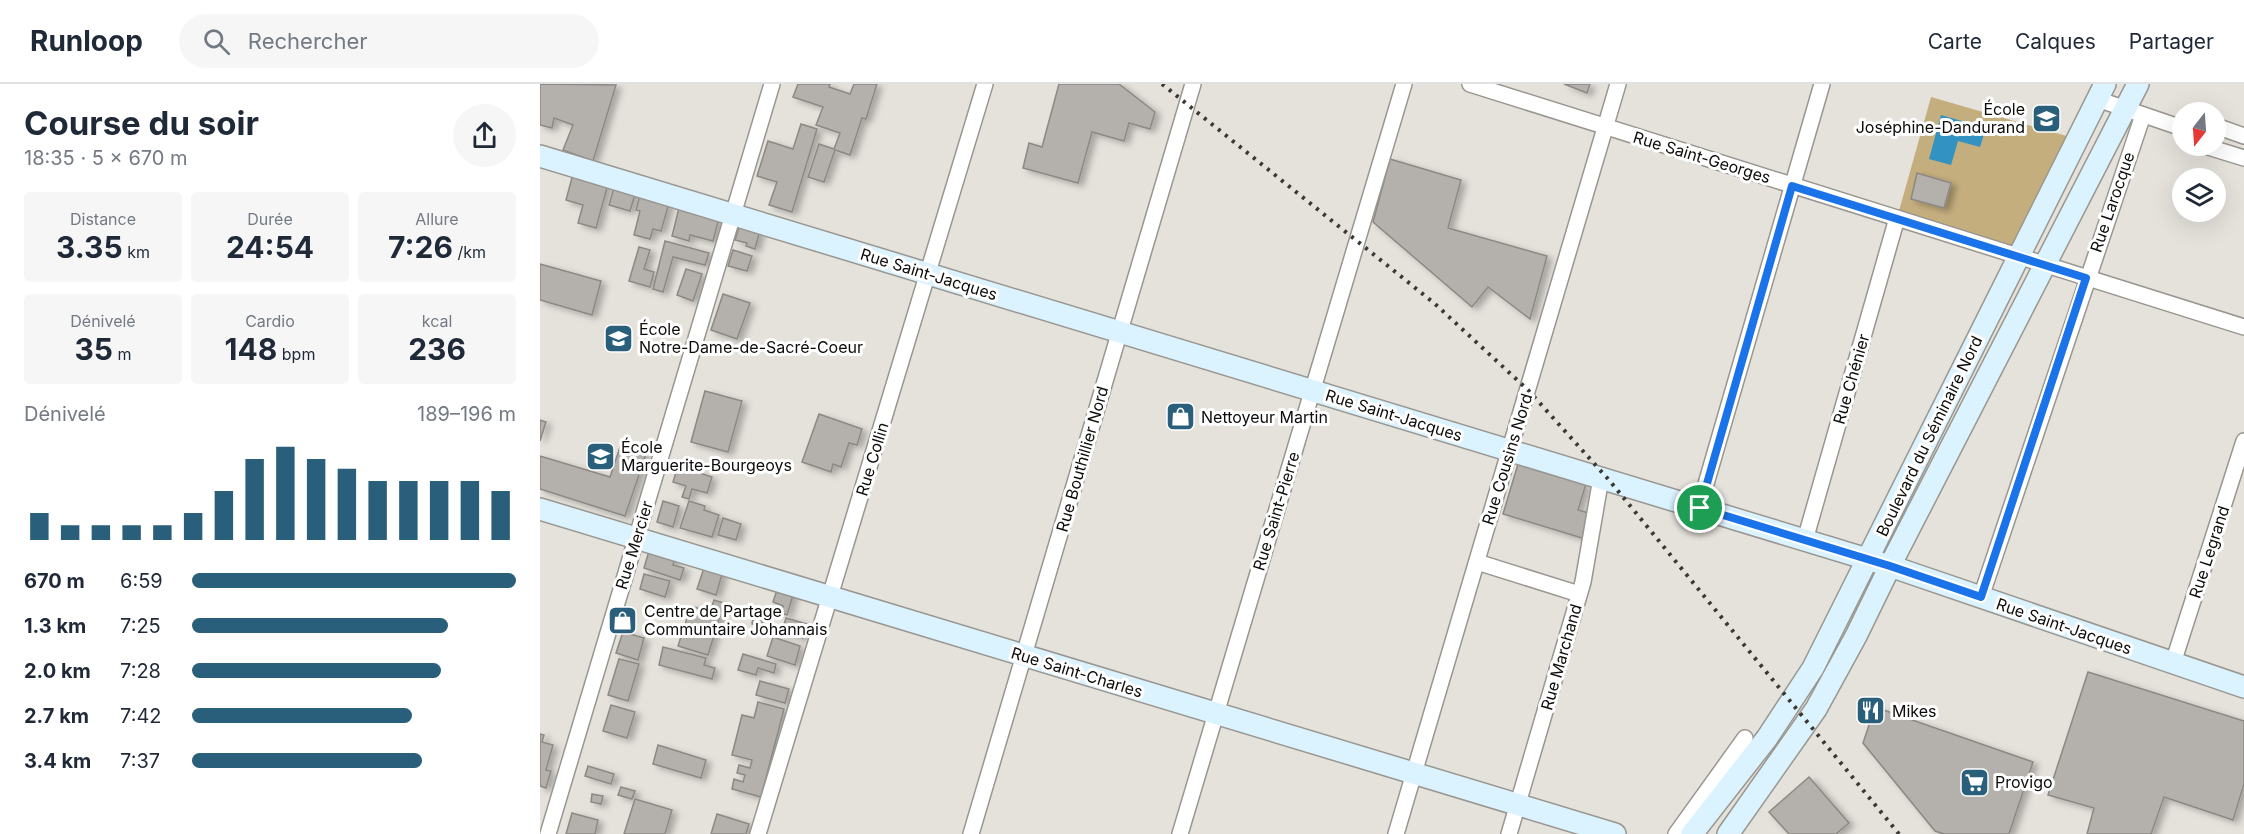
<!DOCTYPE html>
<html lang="fr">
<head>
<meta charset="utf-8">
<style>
  body { margin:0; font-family:Inter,sans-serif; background:#f6f6f7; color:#1f2937; height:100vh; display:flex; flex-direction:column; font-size:22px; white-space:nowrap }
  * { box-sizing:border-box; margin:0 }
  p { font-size:20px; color:#747a83 }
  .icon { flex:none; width:33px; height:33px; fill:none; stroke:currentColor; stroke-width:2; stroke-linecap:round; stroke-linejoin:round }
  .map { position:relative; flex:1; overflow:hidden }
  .drawer { display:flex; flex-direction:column; background:#fff; width:540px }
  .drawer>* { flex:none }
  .needle { width:39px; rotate:197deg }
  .tools { position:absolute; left:1632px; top:18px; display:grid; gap:12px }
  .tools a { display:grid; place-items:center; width:54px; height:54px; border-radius:50%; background:#fff; box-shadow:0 6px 24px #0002; font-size:30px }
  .pin { position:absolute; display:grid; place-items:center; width:51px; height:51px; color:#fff; margin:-26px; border:3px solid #fff; border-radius:50%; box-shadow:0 2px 6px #0007 }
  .round { display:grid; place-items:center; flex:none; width:63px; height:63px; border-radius:32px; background:#f6f6f7 }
  .summary { display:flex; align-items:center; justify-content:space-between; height:102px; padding:0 24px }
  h1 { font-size:33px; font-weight:700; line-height:45px }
  .figures { display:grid; grid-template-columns:repeat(3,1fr); gap:9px; height:102px; padding:6px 24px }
  .figures div { display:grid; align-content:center; border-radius:6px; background:#f6f6f7; text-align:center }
  .figures b { font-size:30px; font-weight:700 }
  .figures small { font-size:16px; font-weight:400 }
  .figures p { font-size:16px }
  .chart { height:168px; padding:12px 24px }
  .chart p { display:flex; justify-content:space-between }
  .chart svg { width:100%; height:108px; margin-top:6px; stroke:#295f7a; stroke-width:6 }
  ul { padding:0 24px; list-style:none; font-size:20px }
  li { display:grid; grid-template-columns:96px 72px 1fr; align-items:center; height:45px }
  li i { height:15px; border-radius:8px; background:#295f7a }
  header { display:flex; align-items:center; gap:36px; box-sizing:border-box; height:84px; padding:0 30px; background:#fff; border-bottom:2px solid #e0e1e3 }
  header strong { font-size:28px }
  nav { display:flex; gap:33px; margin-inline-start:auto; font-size:21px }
  .search { width:420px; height:54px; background:#f6f6f7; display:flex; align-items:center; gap:15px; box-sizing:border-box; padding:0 21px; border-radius:33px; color:#747a83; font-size:22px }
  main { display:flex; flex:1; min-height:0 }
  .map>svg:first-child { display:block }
  .green { fill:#c5ae7e }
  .water { fill:#3292c1 }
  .building { fill:#b4b1ac; stroke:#8c8984; stroke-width:1.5; filter:url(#shadow) }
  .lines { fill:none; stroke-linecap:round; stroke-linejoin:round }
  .street-casing { stroke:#999690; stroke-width:18 }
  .secondary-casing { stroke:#999690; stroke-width:24 }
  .street { stroke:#fff; stroke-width:15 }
  .secondary { stroke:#dbf2ff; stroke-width:21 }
  .rail { stroke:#393835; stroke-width:4; stroke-dasharray:3 6; stroke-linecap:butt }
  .route-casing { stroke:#fff; stroke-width:12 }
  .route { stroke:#1a73e8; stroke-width:8 }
  .labels { text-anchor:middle; stroke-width:6; stroke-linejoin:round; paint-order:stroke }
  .poi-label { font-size:16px; fill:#0d0c0a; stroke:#fff; text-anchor:start }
  .street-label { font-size:16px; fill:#0d0c0a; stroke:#fff }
</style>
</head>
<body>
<header>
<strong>Runloop</strong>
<div class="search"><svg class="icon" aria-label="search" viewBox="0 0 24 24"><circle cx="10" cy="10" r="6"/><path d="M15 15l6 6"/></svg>Rechercher</div>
<nav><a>Carte</a><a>Calques</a><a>Partager</a></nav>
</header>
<main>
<section class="drawer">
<div class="summary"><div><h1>Course du soir</h1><p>18:35 · 5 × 670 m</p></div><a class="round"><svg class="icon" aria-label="share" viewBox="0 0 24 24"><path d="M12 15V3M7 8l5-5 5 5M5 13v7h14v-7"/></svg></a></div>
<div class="figures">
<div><p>Distance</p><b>3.35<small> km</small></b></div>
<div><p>Durée</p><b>24:54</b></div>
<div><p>Allure</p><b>7:26<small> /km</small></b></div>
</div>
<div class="figures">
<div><p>Dénivelé</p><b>35<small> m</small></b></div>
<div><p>Cardio</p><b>148<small> bpm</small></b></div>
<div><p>kcal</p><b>236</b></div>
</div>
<div class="chart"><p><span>Dénivelé</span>189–196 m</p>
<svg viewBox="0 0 160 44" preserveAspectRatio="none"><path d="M5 44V33M15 44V38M25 44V38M35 44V38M45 44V38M55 44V33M65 44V24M75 44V11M85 44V6M95 44V11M105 44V15M115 44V20M125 44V20M135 44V20M145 44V20M155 44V24"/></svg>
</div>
<ul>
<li><b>670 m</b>6:59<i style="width:100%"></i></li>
<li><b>1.3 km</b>7:25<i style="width:79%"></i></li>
<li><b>2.0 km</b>7:28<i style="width:77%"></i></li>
<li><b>2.7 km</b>7:42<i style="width:68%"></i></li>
<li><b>3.4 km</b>7:37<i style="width:71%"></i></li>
</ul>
</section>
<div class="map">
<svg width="1704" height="750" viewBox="0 0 1704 750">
  <defs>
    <filter id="shadow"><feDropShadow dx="5" dy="3" stdDeviation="3" flood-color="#0004"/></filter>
  </defs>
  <rect width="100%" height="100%" fill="#e5e2dc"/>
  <!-- green -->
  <polygon class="green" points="1391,13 1537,55 1477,172 1357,134"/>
  <!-- water -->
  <polygon class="water" points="1401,31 1446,44 1440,63 1418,57 1411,81 1389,75"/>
  <!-- building -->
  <g class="building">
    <polygon points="0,0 76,1 53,77 23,66 33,41 14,34 12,44 0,41"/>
    <polygon points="258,0 290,0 289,3 310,10 314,0 337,0 326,35 322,34 310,71 295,66 284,98 268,93 279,60 294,65 300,49 276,41 283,23 253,13"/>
    <polygon points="519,0 579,0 615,28 610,45 589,39 584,57 552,48 538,99 483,84 489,59 502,63"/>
    <polygon points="1024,0 1050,0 1047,9"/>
    <polygon points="261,40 277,45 252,128 229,121 237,98 217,92 228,57 253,65"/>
    <polygon points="850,75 921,96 908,144 1007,172 990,235 948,203 932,223 833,138"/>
    <polygon points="1377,89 1411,99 1404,124 1371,115"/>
    <polygon points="33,90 68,100 56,144 38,139 43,121 26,116"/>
    <polygon points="75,100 96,107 90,127 69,121"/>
    <polygon points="100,111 129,119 121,147 113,145 110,155 94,151 100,127 96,126"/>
    <polygon points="139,124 179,134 173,157 150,151 149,157 132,152"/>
    <polygon points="200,140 220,146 215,165 206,162 207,159 195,156"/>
    <polygon points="125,157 169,169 165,181 133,173 123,208 113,205"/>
    <polygon points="99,163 110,166 104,185 114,188 110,203 89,197"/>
    <polygon points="193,166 212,172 207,187 188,182"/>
    <polygon points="0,180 61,197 52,231 0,216"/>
    <polygon points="146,185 162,190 153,217 137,211"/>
    <polygon points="183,210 210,219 197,255 171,246"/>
    <polygon points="165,307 202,317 188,368 151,358"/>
    <polygon points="279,330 322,345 317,361 309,359 301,383 293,380 291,388 262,378"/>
    <polygon points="0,336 6,338 0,357"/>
    <polygon points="80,363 106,370 85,432 0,405 0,372 70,393"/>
    <polygon points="978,380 1046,400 1038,426 1049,429 1042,454 963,430"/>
    <polygon points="138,382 172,393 167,409 152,405 149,415 142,413 146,402 133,398"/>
    <polygon points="123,417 139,422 133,443 117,438"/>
    <polygon points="149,417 165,422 164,426 179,431 172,453 140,444"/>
    <polygon points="183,434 201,440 196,456 178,451"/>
    <polygon points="109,467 135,475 133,481 144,484 140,496 104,484"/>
    <polygon points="165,481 183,487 176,511 157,505"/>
    <polygon points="104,490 130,497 125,513 100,505"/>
    <polygon points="238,503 254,508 247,531 241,529 243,522 233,518"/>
    <polygon points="174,516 184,519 168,571 138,562 151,522 170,528"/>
    <polygon points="213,534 223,536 222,542 212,540"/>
    <polygon points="246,534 267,540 263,554 242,547"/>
    <polygon points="83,548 104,554 98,576 76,569"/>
    <polygon points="233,553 260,562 255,581 227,572"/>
    <polygon points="123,563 166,574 164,581 175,584 172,595 119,581"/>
    <polygon points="203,570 236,580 234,589 218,584 216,591 198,586"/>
    <polygon points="79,575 99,580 88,617 68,611"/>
    <polygon points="1548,588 1704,637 1704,700 1693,736 1624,713 1611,750 1547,750 1554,724 1508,711"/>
    <polygon points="220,597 249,605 245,619 216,611"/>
    <polygon points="218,618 244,625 221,713 192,705 194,695 203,698 205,691 197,689 199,681 210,684 212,676 192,671 202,631 214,634"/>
    <polygon points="71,621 95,628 87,654 63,647"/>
    <polygon points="1335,623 1493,678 1469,750 1404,750 1395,747 1323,659"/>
    <polygon points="0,650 4,651 2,658 13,661 6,686 11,687 6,704 0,702"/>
    <polygon points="118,661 166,676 161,694 113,680"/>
    <polygon points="48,682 74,690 71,700 45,692"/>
    <polygon points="1269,693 1309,739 1296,750 1249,750 1229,728"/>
    <polygon points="81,703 95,707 92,715 78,711"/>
    <polygon points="52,710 63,712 61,720 51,718"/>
    <polygon points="95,715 132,726 125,750 84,750"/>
    <polygon points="32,729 58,736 55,750 26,750"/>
    <polygon points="177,730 209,740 206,750 171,750"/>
  </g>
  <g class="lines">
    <defs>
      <g id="street">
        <polyline points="930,0 1704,243"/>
        <polyline points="1557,15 1642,44"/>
        <polyline points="1676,42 1704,52"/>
        <polyline points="1665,62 1704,74"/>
        <polyline points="1159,424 1282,0"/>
        <polyline points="1265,456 1357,134"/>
        <polyline points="937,478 1039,510"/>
        <polyline points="1441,513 1603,31"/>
        <polyline points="1633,579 1704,357"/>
        <polyline points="8,750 232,0"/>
        <polyline points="218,750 445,0"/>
        <polyline points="431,750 653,0"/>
        <polyline points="640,750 864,0"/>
        <polyline points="856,750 1078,0"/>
        <polyline points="969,750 1043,498 1061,394"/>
        <polyline points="1136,750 1205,654"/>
      </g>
      <g id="secondary">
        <polyline points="0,72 1350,482 1704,603"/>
        <polyline points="0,425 1075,750"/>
        <polyline points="1152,750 1227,654 1273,584 1565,0"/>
        <polyline points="1188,750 1276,625 1316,552 1355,472 1598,0"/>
      </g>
    </defs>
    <!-- street casing -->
    <use href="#street" class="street-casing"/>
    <!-- secondary casing -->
    <use href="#secondary" class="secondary-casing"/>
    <!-- street -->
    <use href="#street" class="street"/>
    <!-- secondary -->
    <use href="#secondary" class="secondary"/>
    <!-- rail -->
    <polyline class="rail" points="622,0 894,219 988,306 1069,396 1359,750"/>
  </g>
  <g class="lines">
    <defs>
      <polygon id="route" points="1252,102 1546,194 1441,513 1350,482 1160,424"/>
    </defs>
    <!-- route casing -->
    <use href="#route" class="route-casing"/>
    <!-- route -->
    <use href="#route" class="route"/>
  </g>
  <!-- icons -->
  <defs>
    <symbol id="school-square" viewBox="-11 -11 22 22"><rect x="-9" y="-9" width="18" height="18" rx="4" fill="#295f7a" stroke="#fff"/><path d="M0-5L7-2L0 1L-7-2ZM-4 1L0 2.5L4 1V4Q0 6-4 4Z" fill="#fff"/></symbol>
    <symbol id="shop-square" viewBox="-11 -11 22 22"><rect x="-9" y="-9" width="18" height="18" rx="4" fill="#295f7a" stroke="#fff"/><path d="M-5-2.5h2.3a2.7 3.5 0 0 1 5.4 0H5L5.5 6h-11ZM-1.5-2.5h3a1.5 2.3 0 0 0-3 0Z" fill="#fff"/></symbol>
    <symbol id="restaurant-square" viewBox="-11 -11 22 22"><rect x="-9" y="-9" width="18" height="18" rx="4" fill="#295f7a" stroke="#fff"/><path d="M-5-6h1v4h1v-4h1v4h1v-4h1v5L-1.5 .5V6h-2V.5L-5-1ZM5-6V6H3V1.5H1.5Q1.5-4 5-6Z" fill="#fff"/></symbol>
    <symbol id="supermarket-square" viewBox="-11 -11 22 22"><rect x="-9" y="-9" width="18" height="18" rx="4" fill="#295f7a" stroke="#fff"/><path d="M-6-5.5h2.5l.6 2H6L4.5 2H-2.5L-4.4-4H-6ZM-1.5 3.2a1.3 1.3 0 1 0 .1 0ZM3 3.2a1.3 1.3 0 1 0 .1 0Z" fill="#fff"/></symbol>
  </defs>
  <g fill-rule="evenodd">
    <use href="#school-square" x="1490" y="18" width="33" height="33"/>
    <use href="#school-square" x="62" y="238" width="33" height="33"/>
    <use href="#shop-square" x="624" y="316" width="33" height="33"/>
    <use href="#school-square" x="44" y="356" width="33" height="33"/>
    <use href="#shop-square" x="66" y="520" width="33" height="33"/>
    <use href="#restaurant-square" x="1314" y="610" width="33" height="33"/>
    <use href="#supermarket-square" x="1418" y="682" width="33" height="33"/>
  </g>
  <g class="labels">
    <!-- poi labels -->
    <g class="poi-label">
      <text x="1485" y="31" text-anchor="end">École<tspan x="1485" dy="18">Joséphine-Dandurand</tspan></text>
      <text x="99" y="251">École<tspan x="99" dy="18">Notre-Dame-de-Sacré-Coeur</tspan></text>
      <text x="661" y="339">Nettoyeur Martin</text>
      <text x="81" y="369">École<tspan x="81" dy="18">Marguerite-Bourgeoys</tspan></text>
      <text x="104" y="533">Centre de Partage<tspan x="104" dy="18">Communtaire Johannais</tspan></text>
      <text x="1352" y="633">Mikes</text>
      <text x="1455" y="704">Provigo</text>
    </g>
    <!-- street labels -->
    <g class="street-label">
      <text transform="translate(1162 73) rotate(17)" y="6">Rue Saint-Georges</text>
      <text transform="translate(1572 118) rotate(-71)" y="6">Rue Larocque</text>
      <text transform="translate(389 190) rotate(17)" y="6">Rue Saint-Jacques</text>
      <text transform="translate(1311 295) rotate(-74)" y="6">Rue Chénier</text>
      <text transform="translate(854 331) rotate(17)" y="6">Rue Saint-Jacques</text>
      <text transform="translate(1389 352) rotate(-64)" y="6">Boulevard du Séminaire Nord</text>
      <text transform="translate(332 375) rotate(-73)" y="6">Rue Collin</text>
      <text transform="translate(542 375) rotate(-74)" y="6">Rue Bouthillier Nord</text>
      <text transform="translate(967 375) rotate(-73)" y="6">Rue Cousins Nord</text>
      <text transform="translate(736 427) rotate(-73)" y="6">Rue Saint-Pierre</text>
      <text transform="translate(94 461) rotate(-73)" y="6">Rue Mercier</text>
      <text transform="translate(1669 468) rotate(-72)" y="6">Rue Legrand</text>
      <text transform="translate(1524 542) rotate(19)" y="6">Rue Saint-Jacques</text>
      <text transform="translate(1021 573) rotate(-74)" y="6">Rue Marchand</text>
      <text transform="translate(537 588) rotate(17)" y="6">Rue Saint-Charles</text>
    </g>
  </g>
</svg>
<div class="tools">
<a><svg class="needle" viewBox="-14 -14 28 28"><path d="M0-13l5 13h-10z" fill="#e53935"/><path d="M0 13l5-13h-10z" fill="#747a83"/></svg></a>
<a><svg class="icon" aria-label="layers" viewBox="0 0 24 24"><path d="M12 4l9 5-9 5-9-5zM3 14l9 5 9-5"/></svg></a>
</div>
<div class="pin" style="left:1160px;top:424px;background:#1e9e55"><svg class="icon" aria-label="arrive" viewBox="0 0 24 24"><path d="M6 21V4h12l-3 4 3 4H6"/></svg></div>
</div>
</main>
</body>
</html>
